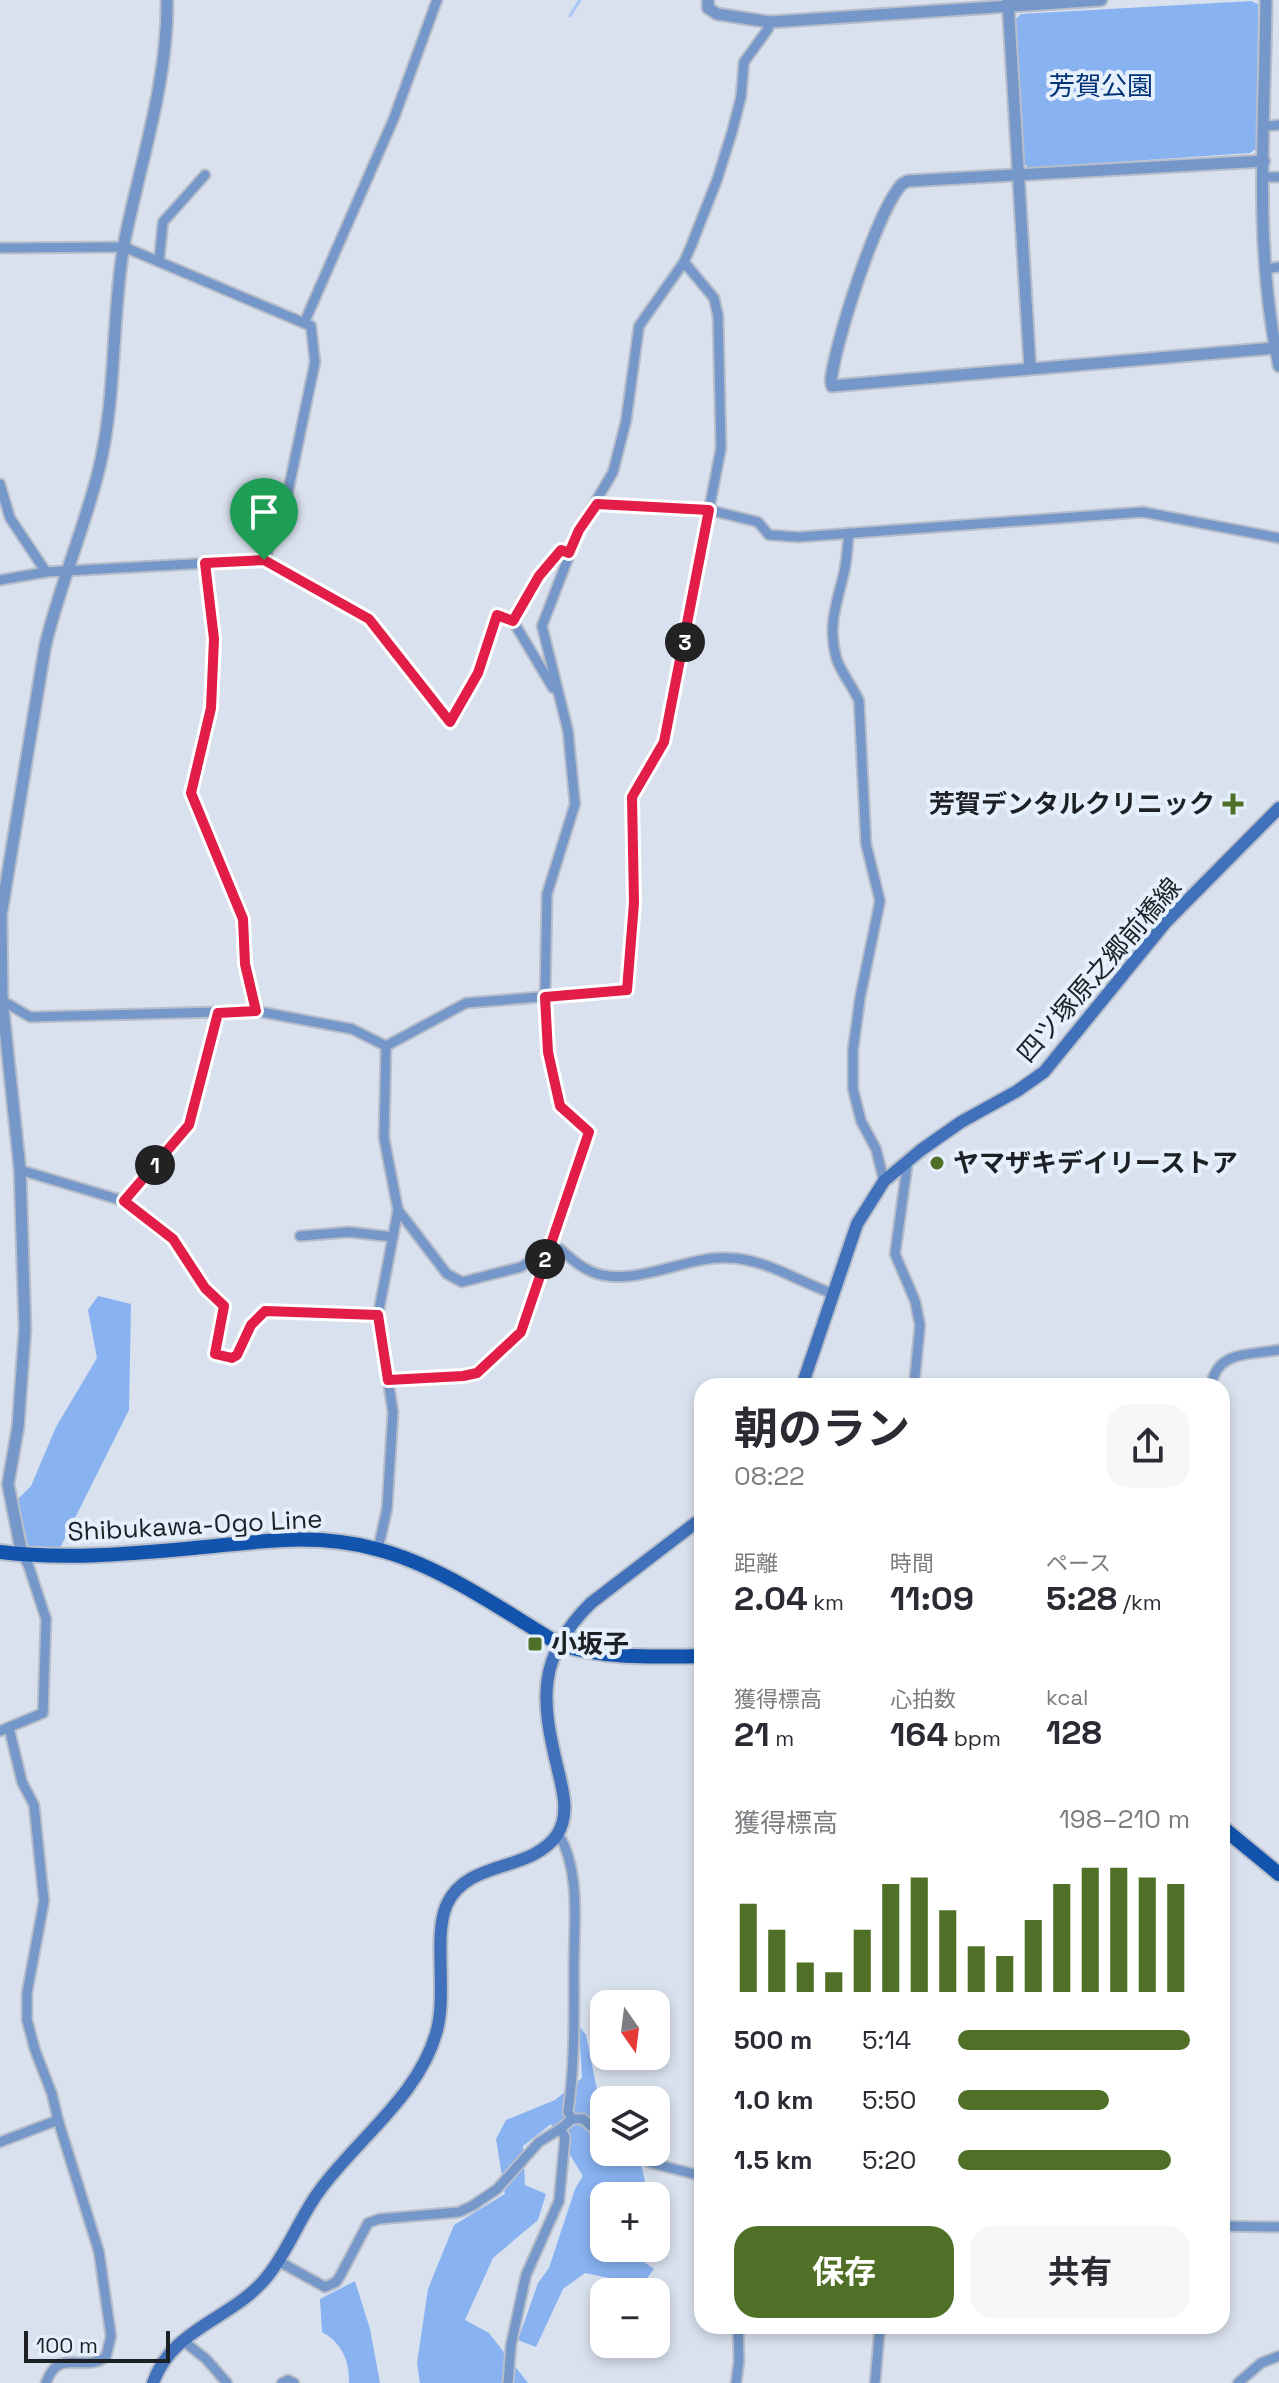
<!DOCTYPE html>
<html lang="ja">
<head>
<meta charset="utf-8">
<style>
  body { margin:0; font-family:"Space Grotesk","Noto Sans JP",sans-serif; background:#f7f7f7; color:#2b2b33; height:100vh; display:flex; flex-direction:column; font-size:30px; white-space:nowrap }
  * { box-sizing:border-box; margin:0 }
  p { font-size:26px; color:#7c7c81 }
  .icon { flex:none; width:44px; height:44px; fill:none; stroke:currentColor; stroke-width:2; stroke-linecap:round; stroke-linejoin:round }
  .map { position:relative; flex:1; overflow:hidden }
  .panel { position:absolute; left:694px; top:1378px; width:536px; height:956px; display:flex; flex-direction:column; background:#fff; border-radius:24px; box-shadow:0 4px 12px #0003 }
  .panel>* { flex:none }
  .needle { width:52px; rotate:166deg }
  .fabs { position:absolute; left:590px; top:1990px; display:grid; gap:16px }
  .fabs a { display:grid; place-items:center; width:80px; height:80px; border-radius:16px; background:#fff; box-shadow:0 4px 12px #0003; font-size:40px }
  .scale { position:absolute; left:24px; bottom:20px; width:146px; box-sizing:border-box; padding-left:8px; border:4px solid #1d2125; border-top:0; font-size:22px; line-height:28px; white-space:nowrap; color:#1d2125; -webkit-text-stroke:6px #e6effc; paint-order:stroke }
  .pin { position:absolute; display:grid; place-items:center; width:68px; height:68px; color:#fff; margin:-82px -34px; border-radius:50% 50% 50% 0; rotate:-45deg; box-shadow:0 0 8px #0007 }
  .pin .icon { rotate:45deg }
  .km { position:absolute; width:40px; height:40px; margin:-20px; border-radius:50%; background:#222; color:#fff; font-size:22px; line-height:40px; text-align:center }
  .round { display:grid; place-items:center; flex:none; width:84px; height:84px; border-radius:24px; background:#f7f7f7 }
  .headline { display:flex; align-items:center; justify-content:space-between; height:136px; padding:0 40px }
  h1 { font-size:44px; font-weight:700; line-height:60px }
  .figures { display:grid; grid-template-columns:repeat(3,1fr); gap:12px; height:136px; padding:8px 40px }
  .figures div { display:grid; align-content:center }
  .figures b { font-size:34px; font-weight:700 }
  .figures small { font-size:22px; font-weight:400 }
  .figures p { font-size:22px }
  .chart { height:224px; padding:16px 40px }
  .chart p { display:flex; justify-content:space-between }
  .chart svg { width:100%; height:144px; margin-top:8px; stroke:#507027; stroke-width:6 }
  .cta { display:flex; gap:16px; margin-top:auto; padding:16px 40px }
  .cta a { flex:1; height:92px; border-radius:24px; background:#507027; color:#fff; font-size:32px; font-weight:700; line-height:92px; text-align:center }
  .cta a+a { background:#f7f7f7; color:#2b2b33 }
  ul { padding:0 40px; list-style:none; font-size:26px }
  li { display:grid; grid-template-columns:128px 96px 1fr; align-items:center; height:60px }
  li i { height:20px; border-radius:10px; background:#507027 }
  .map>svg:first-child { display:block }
  .green { fill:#89b2f0 }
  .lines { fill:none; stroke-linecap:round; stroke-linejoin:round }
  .stream { stroke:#a9c8f8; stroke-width:3 }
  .minor-casing { stroke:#b7beca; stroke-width:13 }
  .tertiary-casing { stroke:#b7beca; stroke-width:15 }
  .secondary-casing { stroke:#b7beca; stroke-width:16 }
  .primary-casing { stroke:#b7beca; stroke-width:18 }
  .minor { stroke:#7597c9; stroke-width:9 }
  .tertiary { stroke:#7597c9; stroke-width:11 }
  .secondary { stroke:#4071ba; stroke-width:12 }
  .primary { stroke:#1153ad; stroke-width:14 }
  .route-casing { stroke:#fff; stroke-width:16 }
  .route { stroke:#e11d48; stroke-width:10 }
  .poi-dot { fill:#507027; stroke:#e6effc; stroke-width:3 }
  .labels { text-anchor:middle; stroke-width:8; stroke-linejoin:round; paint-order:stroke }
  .park-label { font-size:26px; fill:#003274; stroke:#e6effc }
  .poi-label { font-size:26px; font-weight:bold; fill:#1d2125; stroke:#e6effc; text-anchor:start }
  .street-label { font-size:26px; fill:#1d2125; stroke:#e6effc }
</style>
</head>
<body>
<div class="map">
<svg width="1279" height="2383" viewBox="0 0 1279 2383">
  <rect width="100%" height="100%" fill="#d9e1ee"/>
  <!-- green -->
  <g class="green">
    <polygon points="1251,1 1258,4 1257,148 1250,153 1028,168 1023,162 1016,19 1021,14"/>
    <polygon points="98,1296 131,1304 129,1410 59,1550 29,1550 18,1499 31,1486 56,1427 97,1358 88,1310"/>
    <polygon points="579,2026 586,2035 602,2115 604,2152 618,2152 641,2163 648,2196 604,2196 604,2248 640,2248 636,2256 654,2269 642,2285 585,2273 563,2289 536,2347 518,2340 538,2283 549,2268 575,2189 583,2176 551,2124 523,2146 525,2185 546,2194 538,2220 493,2258 465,2320 489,2333 528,2383 420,2383 417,2363 428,2289 454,2225 505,2194 496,2139 506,2120 555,2100 582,2078"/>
    <path d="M355,2281l15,48 10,54h-31c1,-22 -8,-41 -27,-51l-2,-33z"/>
  </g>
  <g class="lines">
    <!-- stream -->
    <polyline class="stream" points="570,16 580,0"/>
    <defs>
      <g id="minor">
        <polyline points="1265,126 1279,125"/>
        <polyline points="1263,177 1279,177"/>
        <polyline points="0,248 124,247 311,326 315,362 284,511 264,560"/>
        <polyline points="159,261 163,222 205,175"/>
        <polyline points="1265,269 1279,267"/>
        <polyline points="305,321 394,118 437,0"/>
        <polyline points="0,484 10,518 46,572"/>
        <polyline points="597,504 709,510 758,522 769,535 799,537 1143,512 1279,538"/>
        <path d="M849,533c-2,15 -2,30 -6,44 -7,28 -15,50 -7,80 4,15 17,29 23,44l7,143 14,57 -20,97 -7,52v39l8,32 15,28 8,32"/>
        <polyline points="205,563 214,639 211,708 191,793 243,919 245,964 256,1011"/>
        <polyline points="0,580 46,572 264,560 369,619 450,722 478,673 497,615 513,621 553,688"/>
        <polyline points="513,621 539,576 561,550 569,553"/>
        <polyline points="0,999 30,1017 256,1011 352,1029 386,1046"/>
        <polyline points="386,1046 466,1003 627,990 634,903 632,797 664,742 721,448 718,316 714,298 684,262"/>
        <polyline points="908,1160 895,1254 915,1301 920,1325 914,1386"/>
        <polyline points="20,1170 124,1201 173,1239 205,1288 224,1306 215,1354 232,1358 237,1355 251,1325 265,1311 378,1315"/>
        <polyline points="124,1201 189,1125 218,1013"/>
        <path d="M398,1210l49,64 15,8 59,-15 27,-17 12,-1c9,8 19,17 30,22 41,19 96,-16 139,-13 37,1 70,24 105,36"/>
        <polyline points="300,1236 349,1232 393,1237"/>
        <polyline points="388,1380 463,1376 477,1373 521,1332 589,1132 560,1106 548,1052 545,997 547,894 575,804 568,731 542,626 579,530 613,472 626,421 639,326 684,262 691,246 717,180 732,132 741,97 744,62 768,29 770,22"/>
        <path d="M1211,1386c6,-36 39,-31 68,-36"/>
        <polyline points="378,1549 387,1509 393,1412 378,1315 398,1210 384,1138 386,1046"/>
        <path d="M9,1728l13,54 12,23 10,96 -17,92v27l8,30 17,44 6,26 41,132 12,84 -5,21c-24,16 -48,-10 -60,26"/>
        <polyline points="0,1731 43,1713 46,1619 28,1564 22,1555"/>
        <path d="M558,1833c23,38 16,90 16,132 0,50 1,98 -6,147l4,7"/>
        <polyline points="0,2142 58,2120"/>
        <polyline points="630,2152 651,2163 702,2176"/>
        <polyline points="1222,2226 1279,2227"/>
        <polyline points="278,2261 325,2287 336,2282 340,2276 368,2223 379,2219 459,2212 472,2206 497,2189 539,2142 560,2129 572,2119 583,2119 604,2138"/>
        <polyline points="182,2340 206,2359 227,2383"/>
        <polyline points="282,2383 288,2380 294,2383"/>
        <polyline points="508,2383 511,2345 526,2275 559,2201 565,2137 560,2129"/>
        <polyline points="736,2383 739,2361 738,2326"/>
        <polyline points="875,2383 880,2326"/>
        <polyline points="1238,2383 1261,2363 1279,2356"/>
      </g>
      <g id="tertiary">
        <polyline points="708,0 708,8 717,14 770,22 1101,0"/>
        <path d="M1266,0c-1,122 -13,246 13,366"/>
        <polyline points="1008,1 1030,368"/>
        <path d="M1264,161l-356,20 -6,3c-25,27 -67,158 -71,197l1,5 444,-38"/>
        <path d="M22,1555l-14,-71 10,-57 7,-98 -5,-159 -18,-171 -1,-84 44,-268c14,-60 38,-115 53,-174 19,-75 13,-154 26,-229 16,-81 44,-161 43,-244"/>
      </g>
      <g id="secondary">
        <polyline points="802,1386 857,1224 884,1181 921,1150 961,1122 1017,1091 1044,1072 1166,922 1279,808"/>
        <path d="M153,2383c19,-55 78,-63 113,-105 22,-26 33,-60 54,-88 38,-52 100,-95 117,-160 10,-38 -4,-96 10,-126 21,-45 83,-31 110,-69 13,-20 6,-44 1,-65 -17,-69 -22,-113 33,-167l111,-85"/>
      </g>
      <g id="primary">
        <path d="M0,1552c65,8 129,2 194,-4 64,-6 119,-16 182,1 64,16 126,61 183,95 46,15 95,13 143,12"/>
        <polyline points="1222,1827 1279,1874"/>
      </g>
    </defs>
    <!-- minor casing -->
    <use href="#minor" class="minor-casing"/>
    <!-- tertiary casing -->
    <use href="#tertiary" class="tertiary-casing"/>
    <!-- secondary casing -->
    <use href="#secondary" class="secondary-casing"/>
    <!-- primary casing -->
    <use href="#primary" class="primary-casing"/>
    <!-- minor -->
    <use href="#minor" class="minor"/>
    <!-- tertiary -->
    <use href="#tertiary" class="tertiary"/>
    <!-- secondary -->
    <use href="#secondary" class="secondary"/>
    <!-- primary -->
    <use href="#primary" class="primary"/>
  </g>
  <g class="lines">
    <defs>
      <polygon id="route" points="597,504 709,510 664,742 632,797 634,903 627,990 545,997 548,1052 560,1106 589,1132 521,1332 477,1373 463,1376 388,1380 378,1315 265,1311 251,1325 237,1355 232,1358 215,1354 224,1306 205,1288 173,1239 124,1201 189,1125 218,1013 256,1011 245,964 243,919 191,793 211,708 214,639 205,563 264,560 369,619 450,722 478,673 497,615 513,621 539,576 561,550 569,553 579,530"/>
    </defs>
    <!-- route casing -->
    <use href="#route" class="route-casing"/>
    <!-- route -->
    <use href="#route" class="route"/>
  </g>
  <!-- markers -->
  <g class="poi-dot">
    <path d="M1229 792h8v8h8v8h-8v8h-8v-8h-8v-8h8z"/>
    <circle cx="937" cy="1163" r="8"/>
    <rect x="527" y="1636" width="16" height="16" rx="4"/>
  </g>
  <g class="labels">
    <!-- park labels -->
    <g class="park-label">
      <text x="1101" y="95">芳賀公園</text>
    </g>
    <!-- poi labels -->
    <g class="poi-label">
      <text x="1215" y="813" text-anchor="end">芳賀デンタルクリニック</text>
      <text x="953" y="1172">ヤマザキデイリーストア</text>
      <text x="551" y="1653">小坂子</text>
    </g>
    <!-- street labels -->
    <g class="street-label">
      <text transform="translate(1099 970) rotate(-49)" y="9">四ツ塚原之郷前橋線</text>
      <text transform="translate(195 1525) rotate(-3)" y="9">Shibukawa-Ogo Line</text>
    </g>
  </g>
</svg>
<div class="fabs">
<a><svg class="needle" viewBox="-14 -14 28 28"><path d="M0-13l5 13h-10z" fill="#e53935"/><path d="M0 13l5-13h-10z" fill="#7c7c81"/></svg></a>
<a><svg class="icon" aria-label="layers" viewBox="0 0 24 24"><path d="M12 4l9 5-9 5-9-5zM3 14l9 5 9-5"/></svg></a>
<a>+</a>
<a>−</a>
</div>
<div class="scale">100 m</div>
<div class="pin" style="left:264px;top:560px;background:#1e9e55"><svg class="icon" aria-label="arrive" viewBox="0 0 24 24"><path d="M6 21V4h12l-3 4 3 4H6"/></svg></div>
<b class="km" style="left:155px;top:1165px">1</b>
<b class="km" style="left:545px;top:1259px">2</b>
<b class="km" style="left:685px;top:642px">3</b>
<section class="panel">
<div class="headline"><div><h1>朝のラン</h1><p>08:22</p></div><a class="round"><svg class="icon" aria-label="share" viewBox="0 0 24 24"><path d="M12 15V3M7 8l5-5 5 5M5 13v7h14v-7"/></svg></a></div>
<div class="figures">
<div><p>距離</p><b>2.04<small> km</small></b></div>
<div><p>時間</p><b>11:09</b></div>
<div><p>ペース</p><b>5:28<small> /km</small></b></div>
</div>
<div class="figures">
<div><p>獲得標高</p><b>21<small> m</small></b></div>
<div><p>心拍数</p><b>164<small> bpm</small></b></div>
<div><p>kcal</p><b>128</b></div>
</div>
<div class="chart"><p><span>獲得標高</span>198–210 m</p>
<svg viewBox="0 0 160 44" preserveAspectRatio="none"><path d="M5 44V17M15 44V25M25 44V35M35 44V38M45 44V25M55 44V11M65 44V9M75 44V19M85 44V30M95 44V33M105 44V22M115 44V11M125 44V6M135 44V6M145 44V9M155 44V11"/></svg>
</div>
<ul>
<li><b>500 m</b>5:14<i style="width:100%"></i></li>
<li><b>1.0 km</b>5:50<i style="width:65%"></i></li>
<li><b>1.5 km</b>5:20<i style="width:92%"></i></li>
</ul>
<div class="cta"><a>保存</a><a>共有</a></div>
</section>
</div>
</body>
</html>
